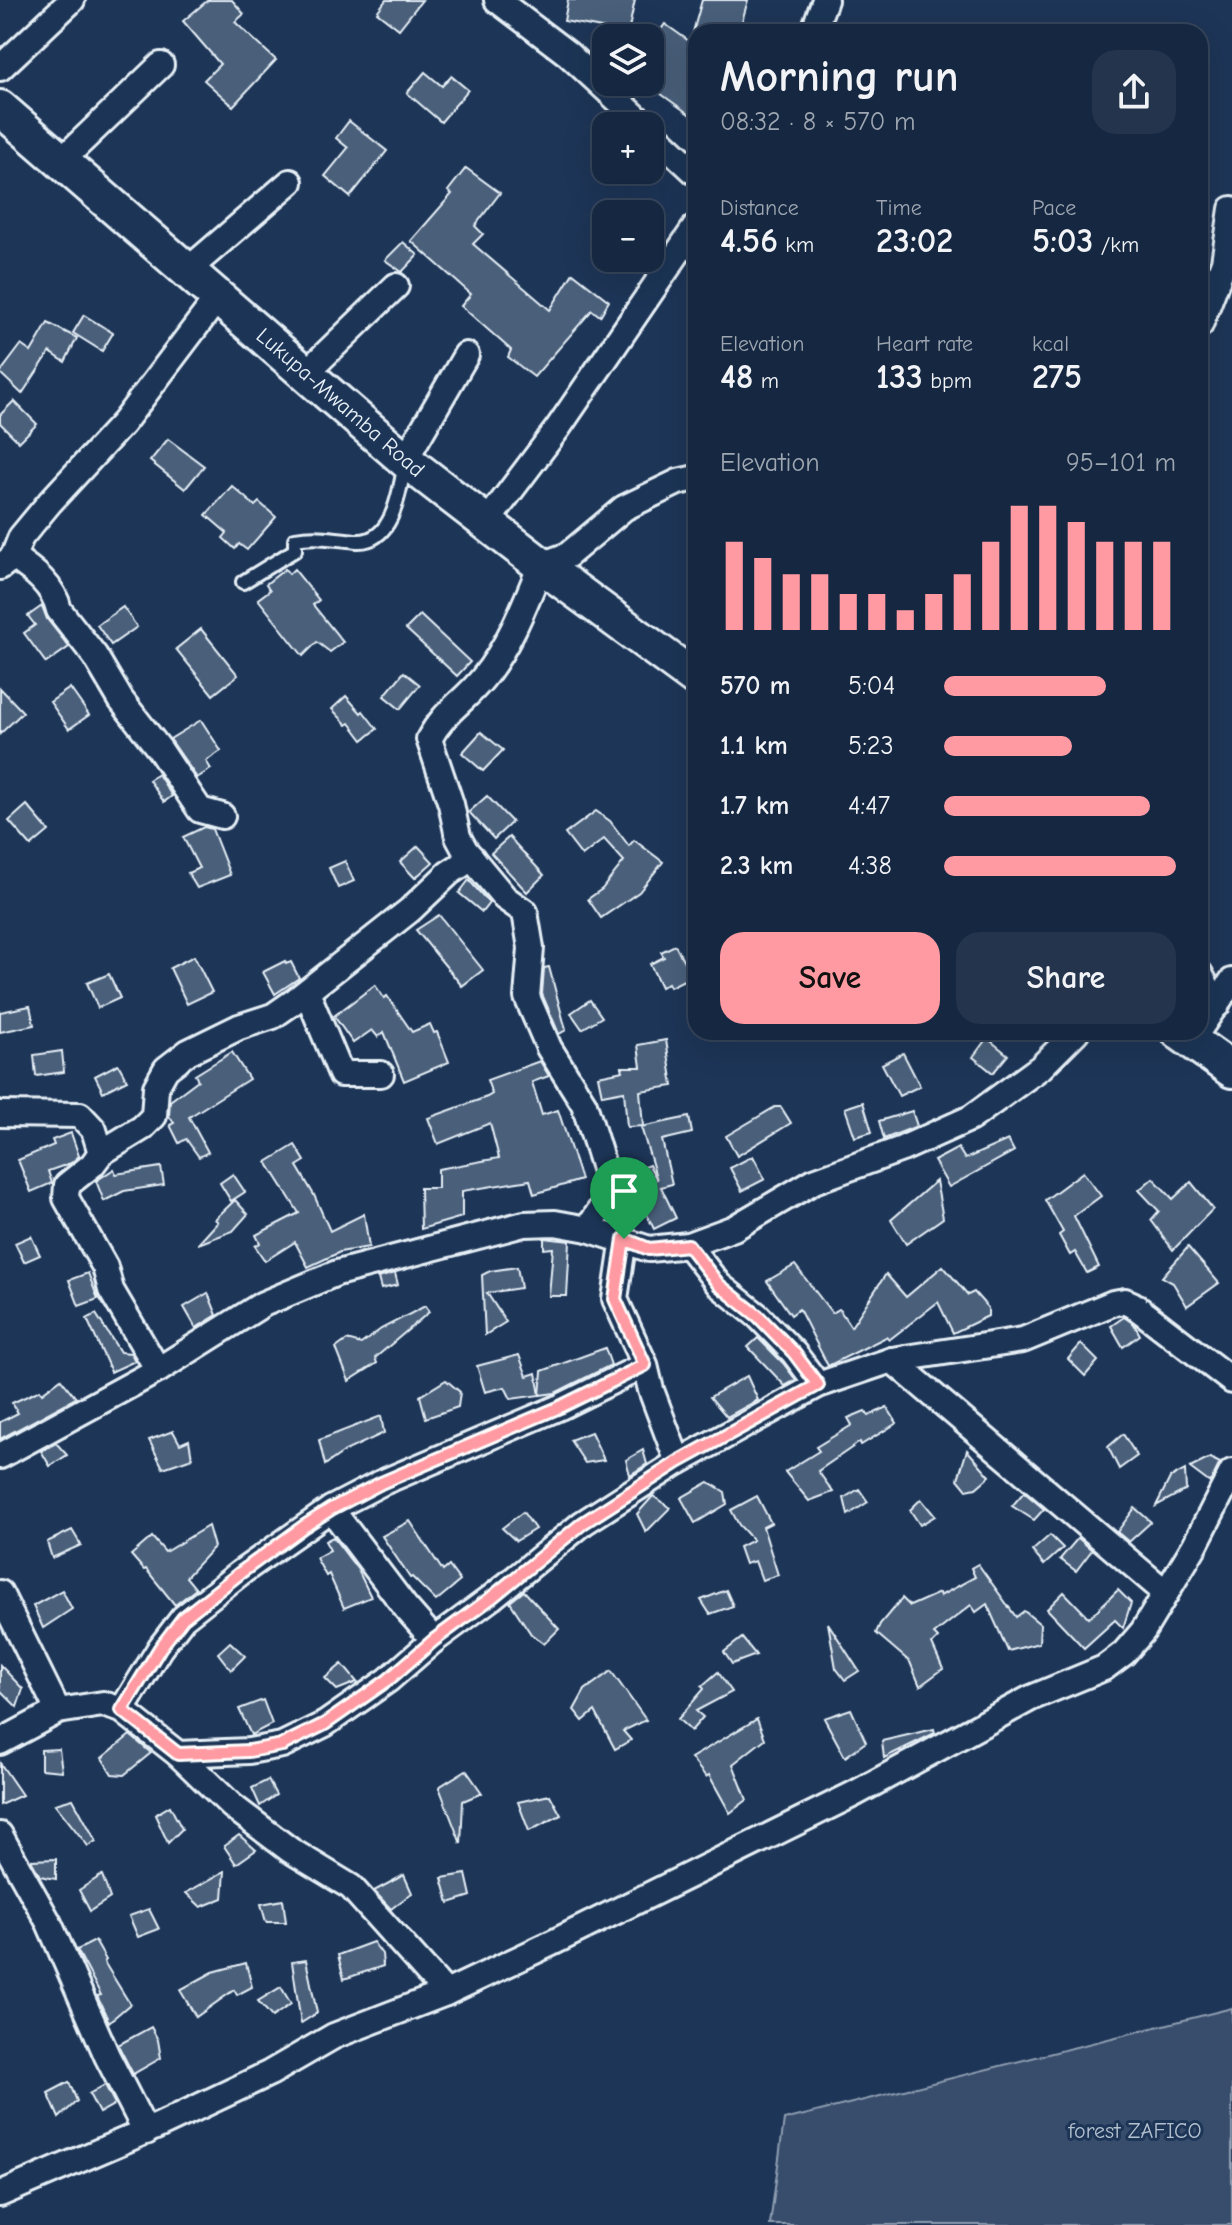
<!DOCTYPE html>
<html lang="en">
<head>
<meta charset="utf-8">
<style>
  body { margin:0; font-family:"Comic Neue",sans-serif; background:#23344c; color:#f1f3f6; height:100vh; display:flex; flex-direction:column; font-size:30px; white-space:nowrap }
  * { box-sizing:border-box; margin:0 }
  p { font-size:26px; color:#9ea6b1 }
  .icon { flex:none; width:44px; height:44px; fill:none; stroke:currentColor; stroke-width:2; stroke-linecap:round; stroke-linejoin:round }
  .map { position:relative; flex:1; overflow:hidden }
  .details { position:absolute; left:688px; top:24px; width:520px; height:1016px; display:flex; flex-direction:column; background:#162841; border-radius:24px; box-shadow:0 8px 32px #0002,0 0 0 2px #35445a }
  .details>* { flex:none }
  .buttons { position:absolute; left:592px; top:24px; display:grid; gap:16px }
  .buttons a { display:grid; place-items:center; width:72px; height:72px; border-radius:16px; background:#162841; box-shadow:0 8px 32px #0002,0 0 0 2px #35445a; font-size:40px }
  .pin { position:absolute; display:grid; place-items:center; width:68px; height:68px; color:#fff; margin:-82px -34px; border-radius:50% 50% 50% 0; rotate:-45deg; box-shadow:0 0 8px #0007 }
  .pin .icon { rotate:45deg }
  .round { display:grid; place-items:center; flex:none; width:84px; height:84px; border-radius:24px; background:#23344c }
  .headline { display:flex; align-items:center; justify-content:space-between; height:136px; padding:0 32px }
  h1 { font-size:44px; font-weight:800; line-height:60px }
  .stats { display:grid; grid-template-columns:repeat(3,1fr); gap:12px; height:136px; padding:8px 32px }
  .stats div { display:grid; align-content:center }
  .stats b { font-size:34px; font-weight:800 }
  .stats small { font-size:22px; font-weight:400 }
  .stats p { font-size:22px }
  .chart { height:224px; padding:16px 32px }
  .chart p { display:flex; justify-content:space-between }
  .chart svg { width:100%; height:144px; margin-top:8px; stroke:#ff9aa2; stroke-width:6 }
  .primary-button { display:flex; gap:16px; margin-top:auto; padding:16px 32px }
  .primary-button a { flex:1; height:92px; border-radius:24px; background:#ff9aa2; color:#111; font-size:32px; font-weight:800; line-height:92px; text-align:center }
  .primary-button a+a { background:#23344c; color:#f1f3f6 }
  ul { padding:0 32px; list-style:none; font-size:26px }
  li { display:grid; grid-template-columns:128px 96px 1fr; align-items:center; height:60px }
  li i { height:20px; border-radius:10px; background:#ff9aa2 }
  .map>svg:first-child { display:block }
  .green { fill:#374d6c; stroke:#909fb2; stroke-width:2 }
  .building { fill:#495e7a; stroke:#e8f1f8; stroke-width:2 }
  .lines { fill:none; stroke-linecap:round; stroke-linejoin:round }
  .lane-casing { stroke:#e8f1f8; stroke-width:18 }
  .street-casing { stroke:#e8f1f8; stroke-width:30 }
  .secondary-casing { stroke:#e8f1f8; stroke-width:40 }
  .lane { stroke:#1d3557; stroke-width:12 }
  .street { stroke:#1d3557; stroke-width:24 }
  .secondary { stroke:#1d3557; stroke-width:34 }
  .route-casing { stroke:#fff; stroke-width:16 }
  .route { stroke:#ff9aa2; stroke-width:10 }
  .labels { text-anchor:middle; stroke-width:6; stroke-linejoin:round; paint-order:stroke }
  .street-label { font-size:22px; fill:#e8f1f8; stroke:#1d3557 }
  .park-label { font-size:22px; fill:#b3c0ce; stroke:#1d3557 }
</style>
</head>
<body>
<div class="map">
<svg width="1232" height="2225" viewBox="0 0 1232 2225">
  <rect width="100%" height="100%" fill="#1d3557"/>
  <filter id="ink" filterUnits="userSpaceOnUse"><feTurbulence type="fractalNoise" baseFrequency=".0125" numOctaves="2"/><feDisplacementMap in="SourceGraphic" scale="16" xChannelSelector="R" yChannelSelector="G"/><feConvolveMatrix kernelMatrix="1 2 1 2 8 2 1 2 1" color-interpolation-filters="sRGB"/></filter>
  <g filter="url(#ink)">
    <!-- green -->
    <polygon class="green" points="1232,2008 1232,2225 770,2225 784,2120"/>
    <!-- building -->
    <g class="building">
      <polygon points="208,0 232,0 244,14 235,22 276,60 233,106 204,80 220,64 183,21"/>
      <polygon points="386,0 422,0 399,29 377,12"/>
      <polygon points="568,0 635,0 628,33 564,21"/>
      <polygon points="702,0 748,0 739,32 693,32"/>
      <polygon points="665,24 696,46 696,119 650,86 650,45"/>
      <polygon points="425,72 442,86 451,76 468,90 441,122 407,93"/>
      <polygon points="349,121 387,151 350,197 325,176 348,148 336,138"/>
      <polygon points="466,168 500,193 475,226 483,234 473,244 550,310 573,273 609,301 600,316 592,310 534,377 508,357 511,350 461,306 471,294 411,241 452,194 448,191"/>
      <polygon points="403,242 418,255 402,272 385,260"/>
      <polygon points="84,315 113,333 102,351 73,333"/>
      <polygon points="48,323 77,338 65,362 50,352 22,394 0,373 21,345 31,352"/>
      <polygon points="14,401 37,424 19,442 0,423 0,415"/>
      <polygon points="168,439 204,466 185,489 150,461"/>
      <polygon points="232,486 255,506 259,502 276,517 247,550 239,544 235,549 223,538 227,533 206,515"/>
      <polygon points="285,569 289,574 294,569 319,600 313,605 343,642 330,652 317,642 303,656 258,599 270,590 266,584"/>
      <polygon points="42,606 47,619 69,647 46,663 24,633 35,625 28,616"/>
      <polygon points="123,607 137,627 111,645 97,625"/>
      <polygon points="420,615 470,662 457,676 406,629"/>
      <polygon points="201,629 238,675 213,695 176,649"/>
      <polygon points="404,672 420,685 400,709 384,696"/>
      <polygon points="0,688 23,712 0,734"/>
      <polygon points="70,688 89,715 69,729 50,702"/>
      <polygon points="346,696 361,713 363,711 377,729 363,740 350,723 347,725 332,709"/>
      <polygon points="201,720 221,751 206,761 211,769 197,778 170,739"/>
      <polygon points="481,732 503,750 483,771 462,753"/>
      <polygon points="158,774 172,796 164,802 149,780"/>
      <polygon points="487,796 512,822 494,839 469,812"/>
      <polygon points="27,805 49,831 31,846 9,821"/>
      <polygon points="596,811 610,821 629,846 634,840 663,862 639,892 601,918 588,899 602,889 624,861 604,839 582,856 565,834"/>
      <polygon points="204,827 212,829 230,875 197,888 188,873 199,868 183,837"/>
      <polygon points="509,837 544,875 527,892 491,853"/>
      <polygon points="418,846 433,862 415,878 400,862"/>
      <polygon points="345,861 354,881 338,888 329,868"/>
      <polygon points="469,880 489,903 482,912 459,893"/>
      <polygon points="439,915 483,970 462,986 416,930"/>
      <polygon points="675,945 692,976 670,987 668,983 661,987 650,964 664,957 661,952"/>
      <polygon points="194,956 212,992 187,1004 170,968"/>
      <polygon points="285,961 286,964 291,962 299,978 275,994 263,972"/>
      <polygon points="549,967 566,1030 559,1034 542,994 544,968"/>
      <polygon points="109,974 120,998 98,1008 87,983"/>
      <polygon points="375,985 384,998 387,996 412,1032 430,1024 434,1033 437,1032 449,1062 404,1081 384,1032 378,1037 372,1030 353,1043 334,1016"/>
      <polygon points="590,1000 602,1017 582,1029 571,1013"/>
      <polygon points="30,1006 34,1025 0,1032 0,1012"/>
      <polygon points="987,1038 1008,1055 993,1073 973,1057"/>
      <polygon points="666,1040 673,1086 640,1091 643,1126 627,1127 624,1091 602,1095 598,1076 623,1071 622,1067 641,1067 638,1045"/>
      <polygon points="62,1051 64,1072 36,1076 34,1055"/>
      <polygon points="232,1052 249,1079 189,1117 208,1152 199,1157 186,1139 179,1143 170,1125 174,1123 169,1116 170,1101 198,1080 195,1075"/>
      <polygon points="903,1053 920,1086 899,1096 882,1064"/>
      <polygon points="540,1061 549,1076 532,1082 542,1115 558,1110 581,1180 534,1194 530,1180 462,1191 462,1217 421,1229 420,1188 438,1188 438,1169 499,1158 490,1123 438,1144 428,1118 487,1097 492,1094 487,1080"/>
      <polygon points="118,1064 127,1080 103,1092 95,1076"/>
      <polygon points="863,1102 872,1132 855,1137 845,1108"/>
      <polygon points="775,1107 781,1107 791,1123 737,1156 726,1136"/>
      <polygon points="912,1111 917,1126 884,1139 879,1121"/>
      <polygon points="689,1117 692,1133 662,1140 672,1184 661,1187 676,1218 654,1229 640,1201 622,1207 624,1194 621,1176 649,1165 657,1180 641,1127"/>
      <polygon points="71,1133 79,1156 71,1163 48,1171 52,1183 31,1192 18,1160 54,1145 52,1140"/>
      <polygon points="1008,1140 1014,1151 949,1187 934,1161 958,1148 965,1159"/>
      <polygon points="295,1145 305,1161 297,1166 314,1195 330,1231 364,1214 369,1247 340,1252 308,1267 295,1242 265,1261 255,1246 260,1243 256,1235 299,1213 267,1162"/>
      <polygon points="753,1156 765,1179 742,1191 730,1168"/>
      <polygon points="161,1167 164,1185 124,1191 104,1201 96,1181 114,1169 116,1174"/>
      <polygon points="1083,1172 1101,1196 1074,1216 1099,1267 1087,1273 1075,1252 1070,1255 1059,1235 1063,1232 1045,1200"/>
      <polygon points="233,1174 245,1192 231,1201 220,1183"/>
      <polygon points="1153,1178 1173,1199 1191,1182 1213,1209 1173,1250 1151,1220 1159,1211 1139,1190"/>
      <polygon points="936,1181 943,1218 906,1244 891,1220"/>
      <polygon points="235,1200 248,1214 233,1231 198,1244 218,1222 215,1219"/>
      <polygon points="31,1236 40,1255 24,1262 15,1243"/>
      <polygon points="544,1238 570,1241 567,1296 549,1296 553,1248 544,1249"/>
      <polygon points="1188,1247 1219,1283 1187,1306 1173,1283 1162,1277"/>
      <polygon points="795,1265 832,1313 839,1309 851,1327 886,1274 906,1297 943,1266 968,1295 974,1292 988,1308 988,1316 953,1333 938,1302 889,1340 886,1337 828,1366 799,1309 791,1315 767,1281"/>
      <polygon points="517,1267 521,1288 487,1293 506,1322 485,1335 482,1275 490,1271"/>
      <polygon points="88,1273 98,1299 79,1306 69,1280"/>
      <polygon points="395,1273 398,1285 381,1289 378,1278"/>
      <polygon points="208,1293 217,1315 196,1328 184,1307"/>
      <polygon points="425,1306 429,1312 375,1358 377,1363 349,1381 336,1348 347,1340 361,1344 381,1329"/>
      <polygon points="96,1314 120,1352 131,1353 135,1361 111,1372 87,1319"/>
      <polygon points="1124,1317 1134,1324 1140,1335 1123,1347 1111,1326"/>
      <polygon points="758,1338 783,1363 796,1380 785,1386 748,1347"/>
      <polygon points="1081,1344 1098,1361 1085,1376 1068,1359"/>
      <polygon points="605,1348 611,1365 555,1393 540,1395 542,1371"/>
      <polygon points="519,1355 527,1376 536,1373 540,1395 511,1399 505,1387 485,1392 477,1366"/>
      <polygon points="747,1376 758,1400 727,1417 710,1397"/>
      <polygon points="61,1379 76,1398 0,1439 0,1422 18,1413 12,1403 40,1390 42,1393"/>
      <polygon points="446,1380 460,1392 458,1407 426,1418 420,1396"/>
      <polygon points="887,1407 897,1423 861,1445 860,1442 818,1471 833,1492 809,1501 785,1472 819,1451 816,1447 852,1425 848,1418 865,1411 869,1416"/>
      <polygon points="381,1416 384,1433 345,1451 325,1465 319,1440"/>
      <polygon points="173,1431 180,1444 189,1440 192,1458 163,1468 149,1440"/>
      <polygon points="591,1432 604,1460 585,1463 570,1440"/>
      <polygon points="1123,1434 1137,1456 1119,1469 1108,1447"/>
      <polygon points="56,1443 67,1455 50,1466 41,1451"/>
      <polygon points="643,1450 647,1464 630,1475 626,1460"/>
      <polygon points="967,1450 990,1476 976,1488 967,1490 958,1479"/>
      <polygon points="1210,1458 1220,1463 1210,1483 1190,1468"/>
      <polygon points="1185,1470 1186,1490 1156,1506 1170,1478"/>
      <polygon points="709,1482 725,1492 727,1504 695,1523 681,1498"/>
      <polygon points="859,1489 868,1502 848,1515 844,1498"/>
      <polygon points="1024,1492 1044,1509 1034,1520 1012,1506"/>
      <polygon points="653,1496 670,1508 646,1532 637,1514"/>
      <polygon points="757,1496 771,1523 763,1527 778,1575 762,1580 755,1561 745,1564 739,1547 753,1540 739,1525 731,1510"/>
      <polygon points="921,1499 935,1516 920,1525 910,1510"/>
      <polygon points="1135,1508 1151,1522 1129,1542 1117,1532"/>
      <polygon points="523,1512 535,1529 516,1541 502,1528"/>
      <polygon points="410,1521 443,1571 449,1566 460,1581 436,1601 412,1577 410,1578 382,1536"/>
      <polygon points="208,1526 214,1547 186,1577 196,1589 175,1605 146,1569 144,1570 131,1555 152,1537 165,1552"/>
      <polygon points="72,1530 81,1545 52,1558 47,1542"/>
      <polygon points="1050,1535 1063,1548 1044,1565 1032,1551"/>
      <polygon points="333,1537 358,1570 371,1597 344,1608 329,1574 326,1576 316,1558 330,1550 325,1541"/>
      <polygon points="1078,1538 1092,1550 1076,1571 1060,1559"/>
      <polygon points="978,1564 1016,1617 1024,1611 1040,1624 1039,1643 1008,1651 987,1604 976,1612 971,1605 934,1634 938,1638 932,1644 943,1669 920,1686 910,1662 876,1633 880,1624 902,1598 910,1606 939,1593 940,1596 975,1577 971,1568"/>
      <polygon points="62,1590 72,1609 43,1628 33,1606"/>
      <polygon points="726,1590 733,1606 710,1614 701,1600"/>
      <polygon points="1118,1590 1131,1603 1123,1628 1115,1620 1084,1648 1047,1609 1064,1592 1089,1618"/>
      <polygon points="524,1591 559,1629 544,1644 531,1634 510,1602"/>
      <polygon points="828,1623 859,1671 845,1680 836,1668"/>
      <polygon points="742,1638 756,1655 732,1664 724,1652"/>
      <polygon points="230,1642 245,1656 231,1670 218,1653"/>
      <polygon points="342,1664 357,1682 337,1690 325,1678"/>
      <polygon points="0,1665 23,1689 17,1707 0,1690"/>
      <polygon points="611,1671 646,1720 623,1731 631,1740 615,1749 595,1711 583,1721 574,1710 585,1690"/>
      <polygon points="718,1672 732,1692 696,1711 703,1717 691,1731 678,1719 704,1689 702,1686"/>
      <polygon points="263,1700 272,1724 251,1735 239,1709"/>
      <polygon points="851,1709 866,1742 845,1757 824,1718"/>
      <polygon points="757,1719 765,1739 733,1764 747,1800 730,1813 709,1775 706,1777 691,1758"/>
      <polygon points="934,1729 935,1733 884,1758 882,1741"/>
      <polygon points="130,1735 151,1753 124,1775 112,1774 102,1758"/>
      <polygon points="59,1749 62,1771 41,1769 41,1750"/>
      <polygon points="0,1763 22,1795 0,1805"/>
      <polygon points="466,1770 482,1793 463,1801 461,1844 439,1787"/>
      <polygon points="268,1780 276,1795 260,1806 252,1788"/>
      <polygon points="550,1795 561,1815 529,1831 518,1802"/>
      <polygon points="73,1799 96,1841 88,1846 55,1804"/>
      <polygon points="170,1806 182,1829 168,1843 155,1815"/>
      <polygon points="239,1835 256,1850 236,1864 224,1846"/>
      <polygon points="56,1859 56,1879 40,1876 31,1860"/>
      <polygon points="225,1871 223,1898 201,1907 186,1893"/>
      <polygon points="466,1874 471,1896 449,1903 442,1878"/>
      <polygon points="102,1875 110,1898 90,1911 79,1890"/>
      <polygon points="404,1875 412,1893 391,1909 374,1891"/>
      <polygon points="283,1900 286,1922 266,1922 261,1904"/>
      <polygon points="149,1909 159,1929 138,1937 129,1916"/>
      <polygon points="95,1941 106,1960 104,1962 130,2004 109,2022 97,1996 101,1995 77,1950"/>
      <polygon points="373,1942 382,1954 383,1966 344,1979 338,1955"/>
      <polygon points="306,1960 317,2013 301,2023 292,1962"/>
      <polygon points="246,1963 252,1987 237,1995 234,1990 196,2017 180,1990 213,1972"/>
      <polygon points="281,1987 291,2004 272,2017 258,2001"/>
      <polygon points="151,2027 158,2040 161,2058 133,2074 118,2045"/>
      <polygon points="69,2082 77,2101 59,2118 48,2093"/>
      <polygon points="105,2085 115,2104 99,2113 89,2094"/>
    </g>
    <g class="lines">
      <defs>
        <path id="lane" d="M243,582l52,-32v-11c21,-4 41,0 62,2 37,2 43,-53 48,-78"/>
        <g id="street">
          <polyline points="497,0 568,54 646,126"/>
          <polyline points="813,32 825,0"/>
          <polyline points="0,68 72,0"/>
          <polyline points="650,130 696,173"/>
          <polyline points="60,162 161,65"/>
          <polyline points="189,269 290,182"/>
          <polyline points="1200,325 1224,262 1232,209"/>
          <polyline points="307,372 396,286"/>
          <polyline points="405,460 466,355"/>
          <polyline points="487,522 558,428 696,226"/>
          <path d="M13,557c20,13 41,29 46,53l36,46 26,44 39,50 40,60 22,6"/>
          <polyline points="0,567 13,557 21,537 50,502 123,423 219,296"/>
          <polyline points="1200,974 1217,1005"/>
          <polyline points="307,992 341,1074 381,1074"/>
          <polyline points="1200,1028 1232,981"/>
          <polyline points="0,1114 80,1115 94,1130 101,1153"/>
          <path d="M588,1229l21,-33 -3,-21 -22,-71 -35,-56 -22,-51 4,-49 -6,-36 -20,-14 -40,-48 -7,-13 -7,-33 -22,-65c15,-28 35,-37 54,-61 26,-32 42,-74 58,-113l27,-10 56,-47 54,-26 18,-4"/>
          <polyline points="624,1239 615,1299 645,1365 651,1390 678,1462"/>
          <polyline points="688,1245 719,1285 758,1316 794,1353 818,1385"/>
          <polyline points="892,1360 1166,1593"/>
          <polyline points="158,1370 111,1290 105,1267 66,1198 67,1185 92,1165 101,1153 142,1128 154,1116 156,1087 166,1069 188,1052 239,1027 273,1016 296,1000 410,910 449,873 472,858"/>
          <polyline points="0,1456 158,1370 263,1304 337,1273 524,1224 555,1223 588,1229 649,1249 688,1245 734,1228 814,1181 902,1149 971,1118 1041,1067 1076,1032"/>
          <polyline points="331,1509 406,1608 434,1640"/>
          <polyline points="0,1593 58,1711"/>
          <polyline points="122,1710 160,1648 183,1618 240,1573 331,1509 381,1483 560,1407 645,1365"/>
          <polyline points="0,1742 58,1711 103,1704 122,1710 178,1754 232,1806 290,1850 351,1887 446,1993"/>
          <polyline points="178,1754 249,1751 282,1745 325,1724 388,1680 434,1640 491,1598 583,1523 678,1462 818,1385 892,1360 1023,1340 1113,1303 1125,1301 1132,1304 1232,1381"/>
          <polyline points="0,1835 49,1923 107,2056 146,2132"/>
          <polyline points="0,2194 158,2126 270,2073 334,2036 446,1993 554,1942 854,1794 1031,1698 1104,1668 1124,1653 1143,1631 1195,1545 1232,1472"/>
        </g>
        <g id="secondary">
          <polyline points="0,108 405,460 541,565 696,679"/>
          <polyline points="1179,1032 1232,1070"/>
        </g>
      </defs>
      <!-- lane casing -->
      <use href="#lane" class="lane-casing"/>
      <!-- street casing -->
      <use href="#street" class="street-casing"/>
      <!-- secondary casing -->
      <use href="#secondary" class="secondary-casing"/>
      <!-- lane -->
      <use href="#lane" class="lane"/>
      <!-- street -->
      <use href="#street" class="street"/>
      <!-- secondary -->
      <use href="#secondary" class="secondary"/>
    </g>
  </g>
  <g class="lines" filter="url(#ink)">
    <defs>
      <polygon id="route" points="624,1239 649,1249 688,1245 719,1285 758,1316 794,1353 818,1385 678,1462 583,1523 491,1598 434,1640 388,1680 325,1724 282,1745 249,1751 178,1754 122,1710 160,1648 183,1618 240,1573 303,1527 331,1509 381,1483 560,1407 645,1365 615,1299"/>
    </defs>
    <!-- route casing -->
    <use href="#route" class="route-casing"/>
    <!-- route -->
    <use href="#route" class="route"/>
  </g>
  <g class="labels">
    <!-- street labels -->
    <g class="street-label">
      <text transform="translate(341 402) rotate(41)" y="8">Lukupa-Mwamba Road</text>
    </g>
    <!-- park labels -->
    <g class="park-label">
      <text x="1135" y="2138">forest ZAFICO</text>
    </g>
  </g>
</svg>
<div class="buttons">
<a><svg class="icon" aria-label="layers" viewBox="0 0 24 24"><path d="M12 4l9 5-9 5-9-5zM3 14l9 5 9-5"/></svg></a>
<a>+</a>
<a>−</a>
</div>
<div class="pin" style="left:624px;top:1239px;background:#1e9e55"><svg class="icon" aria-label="arrive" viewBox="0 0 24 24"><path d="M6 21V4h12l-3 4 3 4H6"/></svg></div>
<section class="details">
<div class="headline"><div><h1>Morning run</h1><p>08:32 · 8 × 570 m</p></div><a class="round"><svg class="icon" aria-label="share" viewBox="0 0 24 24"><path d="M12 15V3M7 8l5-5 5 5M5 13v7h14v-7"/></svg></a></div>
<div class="stats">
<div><p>Distance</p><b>4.56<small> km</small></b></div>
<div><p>Time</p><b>23:02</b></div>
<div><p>Pace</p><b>5:03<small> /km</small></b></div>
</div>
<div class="stats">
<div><p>Elevation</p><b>48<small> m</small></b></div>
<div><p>Heart rate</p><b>133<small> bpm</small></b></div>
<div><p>kcal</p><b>275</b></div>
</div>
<div class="chart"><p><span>Elevation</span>95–101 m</p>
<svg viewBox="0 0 160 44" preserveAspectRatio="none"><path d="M5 44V17M15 44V22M25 44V27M35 44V27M45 44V33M55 44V33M65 44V38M75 44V33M85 44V27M95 44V17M105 44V6M115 44V6M125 44V11M135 44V17M145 44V17M155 44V17"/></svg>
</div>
<ul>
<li><b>570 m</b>5:04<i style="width:70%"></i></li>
<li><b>1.1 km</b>5:23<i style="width:55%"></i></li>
<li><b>1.7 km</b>4:47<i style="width:89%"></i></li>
<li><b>2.3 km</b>4:38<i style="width:100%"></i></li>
</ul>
<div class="primary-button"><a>Save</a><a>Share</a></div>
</section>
</div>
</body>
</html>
